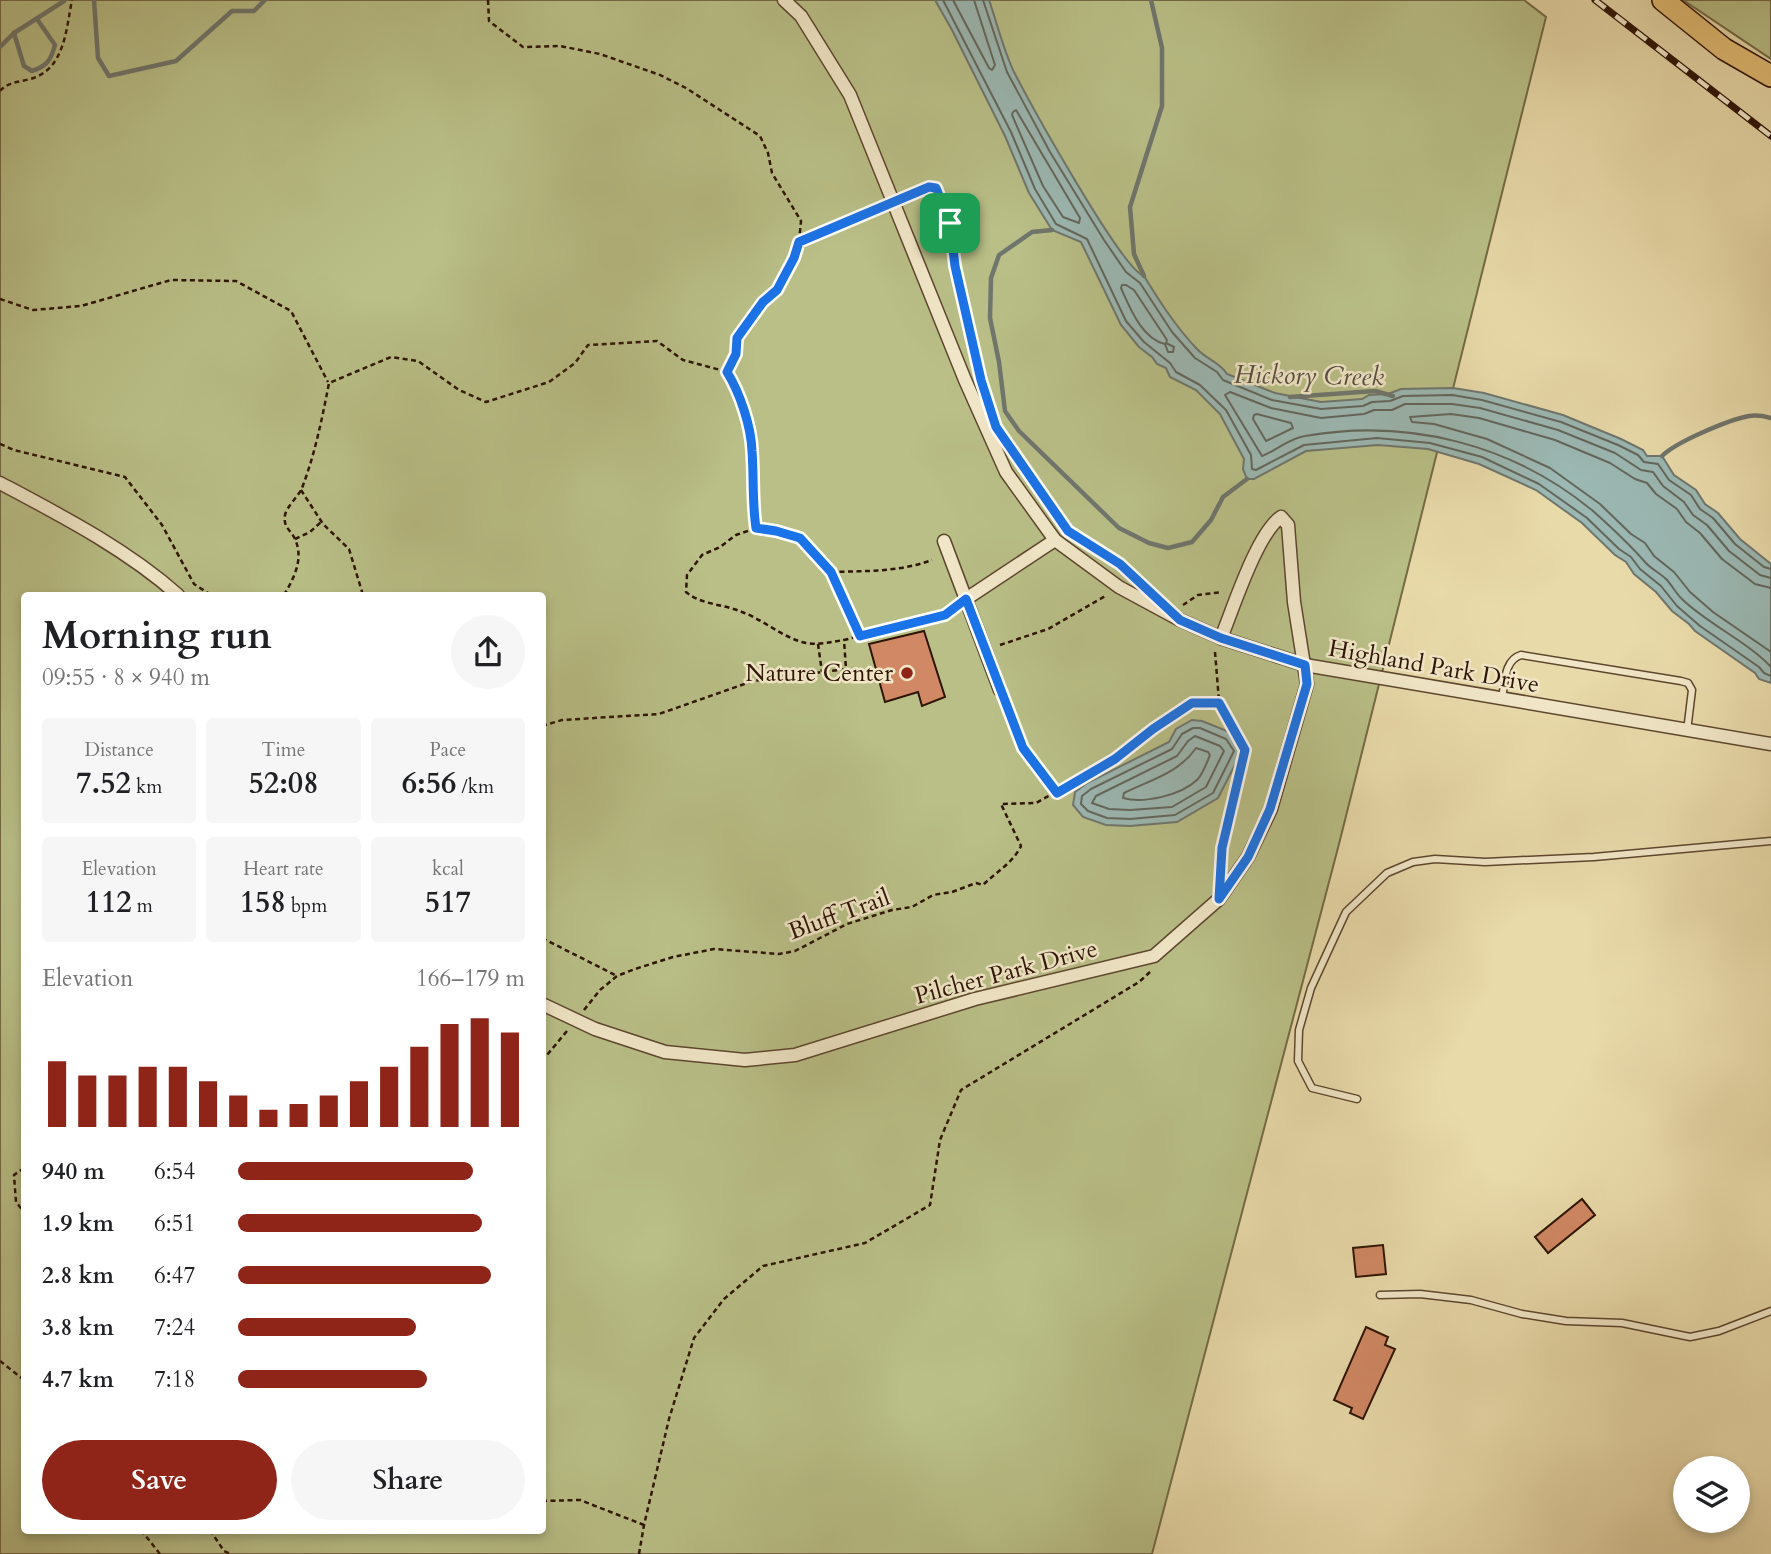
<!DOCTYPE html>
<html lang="en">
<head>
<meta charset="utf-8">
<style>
  body { margin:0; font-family:Cardo,serif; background:#f6f6f6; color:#202124; height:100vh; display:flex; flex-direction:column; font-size:26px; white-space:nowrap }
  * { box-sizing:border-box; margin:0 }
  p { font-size:23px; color:#757577 }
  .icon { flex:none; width:38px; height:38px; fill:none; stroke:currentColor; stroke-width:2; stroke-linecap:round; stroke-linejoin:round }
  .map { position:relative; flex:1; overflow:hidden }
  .drawer { position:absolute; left:21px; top:592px; width:525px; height:942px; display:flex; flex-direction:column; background:#fff; border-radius:7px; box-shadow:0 4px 10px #0003 }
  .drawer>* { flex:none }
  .tools { position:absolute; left:1673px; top:1456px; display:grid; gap:14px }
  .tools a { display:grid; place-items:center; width:77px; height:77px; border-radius:50%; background:#fff; box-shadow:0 4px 10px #0003; font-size:35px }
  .pin { position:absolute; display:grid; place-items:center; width:60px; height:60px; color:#fff; margin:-30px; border-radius:14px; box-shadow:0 4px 10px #0006 }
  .round { display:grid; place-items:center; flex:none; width:74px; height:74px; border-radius:37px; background:#f6f6f6 }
  .summary { display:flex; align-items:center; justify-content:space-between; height:119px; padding:0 21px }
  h1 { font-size:38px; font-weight:700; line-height:52px }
  .stats { display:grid; grid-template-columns:repeat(3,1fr); gap:10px; height:119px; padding:7px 21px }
  .stats div { display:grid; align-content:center; border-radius:7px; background:#f6f6f6; text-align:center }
  .stats b { font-size:30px; font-weight:700 }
  .stats small { font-size:19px; font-weight:400 }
  .stats p { font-size:19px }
  .chart { height:196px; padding:14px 21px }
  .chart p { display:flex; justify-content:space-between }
  .chart svg { width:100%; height:126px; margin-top:7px; stroke:#8f2418; stroke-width:6 }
  .primary-button { display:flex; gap:14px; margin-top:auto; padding:14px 21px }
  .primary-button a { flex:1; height:80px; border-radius:42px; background:#8f2418; color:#fff; font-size:28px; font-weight:700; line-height:80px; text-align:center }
  .primary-button a+a { background:#f6f6f6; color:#202124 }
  ul { padding:0 21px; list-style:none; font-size:23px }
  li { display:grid; grid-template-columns:112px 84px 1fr; align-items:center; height:52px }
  li i { height:18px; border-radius:9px; background:#8f2418 }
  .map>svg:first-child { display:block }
  .green { fill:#b9bf87; stroke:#746a46; stroke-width:2; fill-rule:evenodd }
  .water { fill:#9bb8b3; stroke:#6f766d; stroke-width:2 }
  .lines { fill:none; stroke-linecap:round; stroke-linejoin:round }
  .shore { stroke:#64665c; stroke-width:2 }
  .stream { stroke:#6f766d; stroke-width:4.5 }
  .building { fill:#d18965; stroke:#2e1405; stroke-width:2 }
  .lane-casing { stroke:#5d462e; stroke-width:9 }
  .street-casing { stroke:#5d462e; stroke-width:15 }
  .primary-casing { stroke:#2e1405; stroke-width:24 }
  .path { stroke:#2e1405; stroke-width:2.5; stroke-dasharray:5 3.5; stroke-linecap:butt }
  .lane { stroke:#f1e7c8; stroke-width:6 }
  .street { stroke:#f1e7c8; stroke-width:12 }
  .primary { stroke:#e4bd75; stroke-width:21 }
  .rail-casing { stroke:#2e1405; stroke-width:7 }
  .rail { stroke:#f1e7c8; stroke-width:4.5; stroke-dasharray:13; stroke-linecap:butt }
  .route-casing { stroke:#fff; stroke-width:14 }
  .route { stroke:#1a73e8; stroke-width:9 }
  .poi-dot { fill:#8f2418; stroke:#f1e7c8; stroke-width:2.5 }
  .labels { text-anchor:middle; stroke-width:5; stroke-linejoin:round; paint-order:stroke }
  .street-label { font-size:24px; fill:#2e1405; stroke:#f1e7c8 }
  .poi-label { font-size:24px; fill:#2e1405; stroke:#f1e7c8; text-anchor:end }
  .water-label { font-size:26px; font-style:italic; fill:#544d42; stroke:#f1e7c8 }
</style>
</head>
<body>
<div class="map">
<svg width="1771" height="1554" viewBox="0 0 1771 1554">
  <rect width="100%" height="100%" fill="#e9daaa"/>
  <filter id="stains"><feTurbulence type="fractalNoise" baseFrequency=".00286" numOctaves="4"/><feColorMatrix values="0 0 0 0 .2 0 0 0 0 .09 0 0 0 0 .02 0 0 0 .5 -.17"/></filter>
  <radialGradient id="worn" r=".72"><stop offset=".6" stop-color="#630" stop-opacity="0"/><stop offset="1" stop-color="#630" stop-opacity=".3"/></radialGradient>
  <!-- green -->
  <g class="green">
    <path d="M0,0h1524l22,17 -207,827 -187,710h-1152zM24,595h518v935h-518z"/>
    <polygon points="1683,0 1771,0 1771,59"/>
  </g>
  <!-- water -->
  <g class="water">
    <path d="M935,0h54c8,23 14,49 25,72 15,29 108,198 130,204 16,26 32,51 53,73 9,10 23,13 30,25l48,19 46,9 41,-3 7,-4 19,-1 13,-5 52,-1 31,5 79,22 58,24 22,11 4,6h15l12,19 22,15 9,14 13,9 22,26 31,25v119l-12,-4 -4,-6 -60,-42 -6,-7 -17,-13 -16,-19 -22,-18 -8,-12 -11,-7 -33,-32 -46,-33 -57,-26 -51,-15 -50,-4 -72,6 -52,28h-7l-4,-10 1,-10 -24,-45 -24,-24 -26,-13 -4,-9 -9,-4 -5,-7 -13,-10 -18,-22 -40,-83 -29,-12 -23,-37 -24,-57 -53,-106z"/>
    <polygon points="1192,720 1202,721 1232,733 1242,751 1218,798 1177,822 1130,826 1106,825 1083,817 1073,805 1075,792 1087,783 1169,742 1176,729"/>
  </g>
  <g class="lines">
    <!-- shore -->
    <g class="shore">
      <polyline points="943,0 1011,132 1035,189 1056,224 1087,239 1126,321 1144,342 1170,363 1176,372 1200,385 1226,410 1251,455 1252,469 1256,470 1304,445 1377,438 1430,443 1482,457 1539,484 1587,518 1619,549 1631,557 1640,569 1661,586 1677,606 1700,626 1759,667 1764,673 1771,676"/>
      <polyline points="953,0 989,68 992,70 995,65 974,0"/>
      <polyline points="983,0 1007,72 1050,152 1104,240 1126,272 1140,283 1172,332 1195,358 1217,372 1223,380 1272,400 1321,409 1363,406 1372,402 1390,401 1403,396 1452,395 1482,400 1561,422 1618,445 1638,455 1644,462 1658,464 1669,480 1691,495 1700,509 1713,518 1735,544 1764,567 1771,569"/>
      <polygon points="1016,110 1080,218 1079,223 1063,217 1043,186 1012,115 1013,112"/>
      <path d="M1126,285l8,5 33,50 -1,3 8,4 -1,5h-5l-3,-8c-23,-5 -35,-36 -44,-56l1,-3z"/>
      <polygon points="1257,414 1291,423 1293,428 1266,441 1253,419 1254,415"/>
      <path d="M1771,578l-11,-3 -31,-24 -22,-26 -14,-10 -9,-13 -21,-16 -10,-14 -12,-2 -26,-17 -57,-23 -78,-22 -28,-4h-47l-13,6h-18l-10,4 -43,4 -50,-10 -41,-16 -5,3 37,61c14,-5 27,-18 43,-20 103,-18 207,8 288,75 18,16 37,34 52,51 6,7 15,11 21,17 6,6 10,15 17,21 25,24 65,42 88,67"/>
      <polyline points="1771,588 1755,584 1722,559 1700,533 1686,522 1677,509 1656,494 1647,483 1635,479 1610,463 1555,440 1479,418 1451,414 1410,417 1412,422 1434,424 1487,439 1550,468 1600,504 1631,534 1645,543 1654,556 1674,572 1690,592 1713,612 1771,652"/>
      <polygon points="1193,728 1200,728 1226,739 1234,751 1213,793 1175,815 1130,819 1107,818 1088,811 1081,804 1082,796 1091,789 1172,749 1182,734"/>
      <polygon points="1195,736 1220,746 1224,751 1206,787 1172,807 1130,810 1109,809 1092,803 1096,796 1177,756 1188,741"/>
      <path d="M1196,748l12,4 2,3c-3,7 -7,19 -13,25 -16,15 -53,24 -74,18l1,-5c26,-13 55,-20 72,-45z"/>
    </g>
    <!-- stream -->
    <g class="stream">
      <polyline points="94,0 98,58 109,76 176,61 232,11 254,11 265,0"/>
      <path d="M14,33l10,33 8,5c15,-5 19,-11 23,-26l-18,-26"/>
      <polyline points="0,47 14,33 64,1"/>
      <polyline points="1052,230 1032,232 999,255 991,278 990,318 999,362 1005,411 1019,431 1119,528 1149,543 1168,548 1192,542 1211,520 1223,497 1247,479"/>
      <polyline points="1144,276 1134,254 1130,207 1162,106 1162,48 1151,0"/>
      <polyline points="1290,397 1375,391 1393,396"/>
      <path d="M1662,456c14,-14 66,-36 87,-40 7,-1 15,0 22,2"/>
    </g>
  </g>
  <!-- building -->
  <g class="building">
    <polygon points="924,631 945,697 922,706 918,692 885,702 869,644"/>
    <polygon points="1582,1199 1595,1215 1548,1253 1535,1237"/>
    <polygon points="1383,1245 1386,1274 1356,1277 1353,1248"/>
    <polygon points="1366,1327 1388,1337 1385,1345 1395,1349 1363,1419 1350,1413 1352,1408 1334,1400"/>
  </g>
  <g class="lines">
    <defs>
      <g id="lane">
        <path d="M1502,698c3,-15 2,-38 19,-43l160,26 7,2 4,7 -5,41"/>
        <polyline points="1357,1099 1312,1088 1298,1061 1299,1030 1311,988 1346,912 1387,873 1413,862 1435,859 1485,862 1594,857 1771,841"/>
        <polyline points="1380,1295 1420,1294 1471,1300 1522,1314 1566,1321 1622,1323 1690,1337 1719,1331 1771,1311"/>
      </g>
      <g id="street">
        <polyline points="784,0 801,16 850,95 965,380 1006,472 1055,540 1119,587 1180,620 1221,638 1305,665 1771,744"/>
        <path d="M0,483c62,33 126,66 178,112"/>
        <polyline points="944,541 1000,690"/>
        <polyline points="966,599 1055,540"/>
        <path d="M542,1004l53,25 70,23 80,8 50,-5 180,-56 179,-43 65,-57 29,-42 23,-48 36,-125 -13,-82 -6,-77 -7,-8c-24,16 -48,92 -60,121"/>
      </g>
      <polyline id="primary" points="1663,0 1724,49 1771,76"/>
    </defs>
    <!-- lane casing -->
    <use href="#lane" class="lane-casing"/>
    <!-- street casing -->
    <use href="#street" class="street-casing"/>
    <!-- primary casing -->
    <use href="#primary" class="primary-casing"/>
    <!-- path -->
    <g class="path">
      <path d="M488,0l1,21 34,26 37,-1 40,8 60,21 26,13 74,48 8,17 4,20 29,48 -2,21 -5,16 -17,32 -14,11 -26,37 -1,16 -8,18c12,21 23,54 24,79 2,26 0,51 4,77l20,3 24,7 31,34 29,64"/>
      <path d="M0,91c8,-9 19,-9 30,-12 35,-9 36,-50 42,-79"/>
      <polyline points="906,197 929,187 936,188 950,223 955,266 981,377"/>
      <polyline points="799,242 880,208"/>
      <polyline points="0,299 33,310 81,306 171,280 236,281 291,311 328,382"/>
      <polyline points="0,444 14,450 125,477 162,525 194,584 211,595"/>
      <polyline points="1014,453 1068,531"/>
      <polyline points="301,490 323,524 349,549 363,595"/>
      <path d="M756,528l-20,7 -16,12 -18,8 -15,20 -1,17c15,13 38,12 56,20 22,8 41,26 64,31 13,2 25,-1 38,-3"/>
      <polyline points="1077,537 1120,564 1137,580"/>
      <polyline points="295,539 310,532 321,522"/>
      <path d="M831,572c34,-1 69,0 101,-12"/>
      <path d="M284,595c10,-17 20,-36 11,-56 -4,-9 -12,-11 -10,-24 2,-9 13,-18 17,-27 13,-34 20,-69 27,-105l62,-26 27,4 41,29 27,12 63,-20 26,-19 13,-18 69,-4 26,19 45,12"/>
      <polyline points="1183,605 1198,595 1222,592"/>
      <polyline points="818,644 822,672"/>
      <polyline points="1000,645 1048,629 1107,595"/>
      <polyline points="1215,652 1219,701"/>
      <polyline points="1005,703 1023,749 1057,793"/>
      <polyline points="542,726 562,720 659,714 753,681 846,669 844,640 945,615 955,607"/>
      <polyline points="542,938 617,976"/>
      <path d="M584,1010l16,-20 17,-14 18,-7 38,-12 41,-8 65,5 16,-3 52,-27 45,-14 20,-3 21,-12 19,-3 24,-9 7,2c13,-13 30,-22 38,-39l-20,-42 35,-1 79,-44 38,-30 39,-26h27l26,47 -23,98 -1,24"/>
      <polyline points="542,1061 567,1031"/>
      <polyline points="24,1168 14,1175 16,1202 24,1212"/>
      <polyline points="0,1361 24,1380"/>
      <polyline points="542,1501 580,1500 644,1525"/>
      <polyline points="141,1530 160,1554"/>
      <polyline points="210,1530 224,1551 231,1554"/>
      <polyline points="639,1554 644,1525 669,1419 694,1338 724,1299 763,1266 865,1243 930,1205 940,1140 961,1090 1139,982 1150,972"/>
    </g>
    <!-- lane -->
    <use href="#lane" class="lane"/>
    <!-- street -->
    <use href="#street" class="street"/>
    <!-- primary -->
    <use href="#primary" class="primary"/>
    <defs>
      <polyline id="rail" points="1595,0 1771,136"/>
    </defs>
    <!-- rail casing -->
    <use href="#rail" class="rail-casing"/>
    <!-- rail -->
    <use href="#rail" class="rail"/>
  </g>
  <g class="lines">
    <defs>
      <path id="route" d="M929,187l7,1 14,35 5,43 26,114 15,47 72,104 52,33 60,56 41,18 84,27 2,19 -37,125 -22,48 -29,42 3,-51 23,-98 -26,-47h-27l-39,26 -38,30 -58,34 -34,-45 -57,-149 -21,16 -85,21 -29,-64 -31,-34 -24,-7 -20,-3c-4,-26 -2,-51 -4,-77 -1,-25 -12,-58 -25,-79l9,-18 1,-16 26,-36 14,-12 17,-32 5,-16z"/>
    </defs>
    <!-- route casing -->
    <use href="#route" class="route-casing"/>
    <!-- route -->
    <use href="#route" class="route"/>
  </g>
  <!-- markers -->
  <circle class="poi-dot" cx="907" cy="673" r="7"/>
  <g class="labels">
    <!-- street labels -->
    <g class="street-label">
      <text transform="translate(1434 666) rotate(10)" y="8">Highland Park Drive</text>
      <text transform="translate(839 914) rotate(-20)" y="8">Bluff Trail</text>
      <text transform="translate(1006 972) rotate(-15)" y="8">Pilcher Park Drive</text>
    </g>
    <!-- poi labels -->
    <g class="poi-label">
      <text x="893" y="681">Nature Center</text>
    </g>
    <!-- water labels -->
    <g class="water-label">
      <text transform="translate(1309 375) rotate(1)" y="9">Hickory Creek</text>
    </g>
  </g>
  <rect width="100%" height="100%" filter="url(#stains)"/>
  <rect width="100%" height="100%" fill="url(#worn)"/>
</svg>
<div class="tools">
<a><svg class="icon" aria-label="layers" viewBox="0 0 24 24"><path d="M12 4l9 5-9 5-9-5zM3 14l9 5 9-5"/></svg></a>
</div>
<div class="pin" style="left:950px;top:223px;background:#1e9e55"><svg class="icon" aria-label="arrive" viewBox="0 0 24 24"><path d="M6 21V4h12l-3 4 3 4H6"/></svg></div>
<section class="drawer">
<div class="summary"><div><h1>Morning run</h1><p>09:55 · 8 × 940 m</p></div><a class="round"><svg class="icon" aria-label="share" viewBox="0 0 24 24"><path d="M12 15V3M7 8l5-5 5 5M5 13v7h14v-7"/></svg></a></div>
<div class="stats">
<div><p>Distance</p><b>7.52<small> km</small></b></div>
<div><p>Time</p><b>52:08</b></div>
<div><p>Pace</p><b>6:56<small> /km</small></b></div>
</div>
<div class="stats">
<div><p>Elevation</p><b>112<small> m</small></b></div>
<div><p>Heart rate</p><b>158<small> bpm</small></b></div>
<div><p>kcal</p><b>517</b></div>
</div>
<div class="chart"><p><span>Elevation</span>166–179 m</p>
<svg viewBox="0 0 160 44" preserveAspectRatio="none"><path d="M5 44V21M15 44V26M25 44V26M35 44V23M45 44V23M55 44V28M65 44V33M75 44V38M85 44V36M95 44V33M105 44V28M115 44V23M125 44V16M135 44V8M145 44V6M155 44V11"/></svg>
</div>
<ul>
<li><b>940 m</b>6:54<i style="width:82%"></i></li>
<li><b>1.9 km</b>6:51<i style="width:85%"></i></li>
<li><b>2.8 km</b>6:47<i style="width:88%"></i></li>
<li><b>3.8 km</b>7:24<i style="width:62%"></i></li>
<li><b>4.7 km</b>7:18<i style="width:66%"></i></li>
</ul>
<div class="primary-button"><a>Save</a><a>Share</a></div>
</section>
</div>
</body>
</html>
